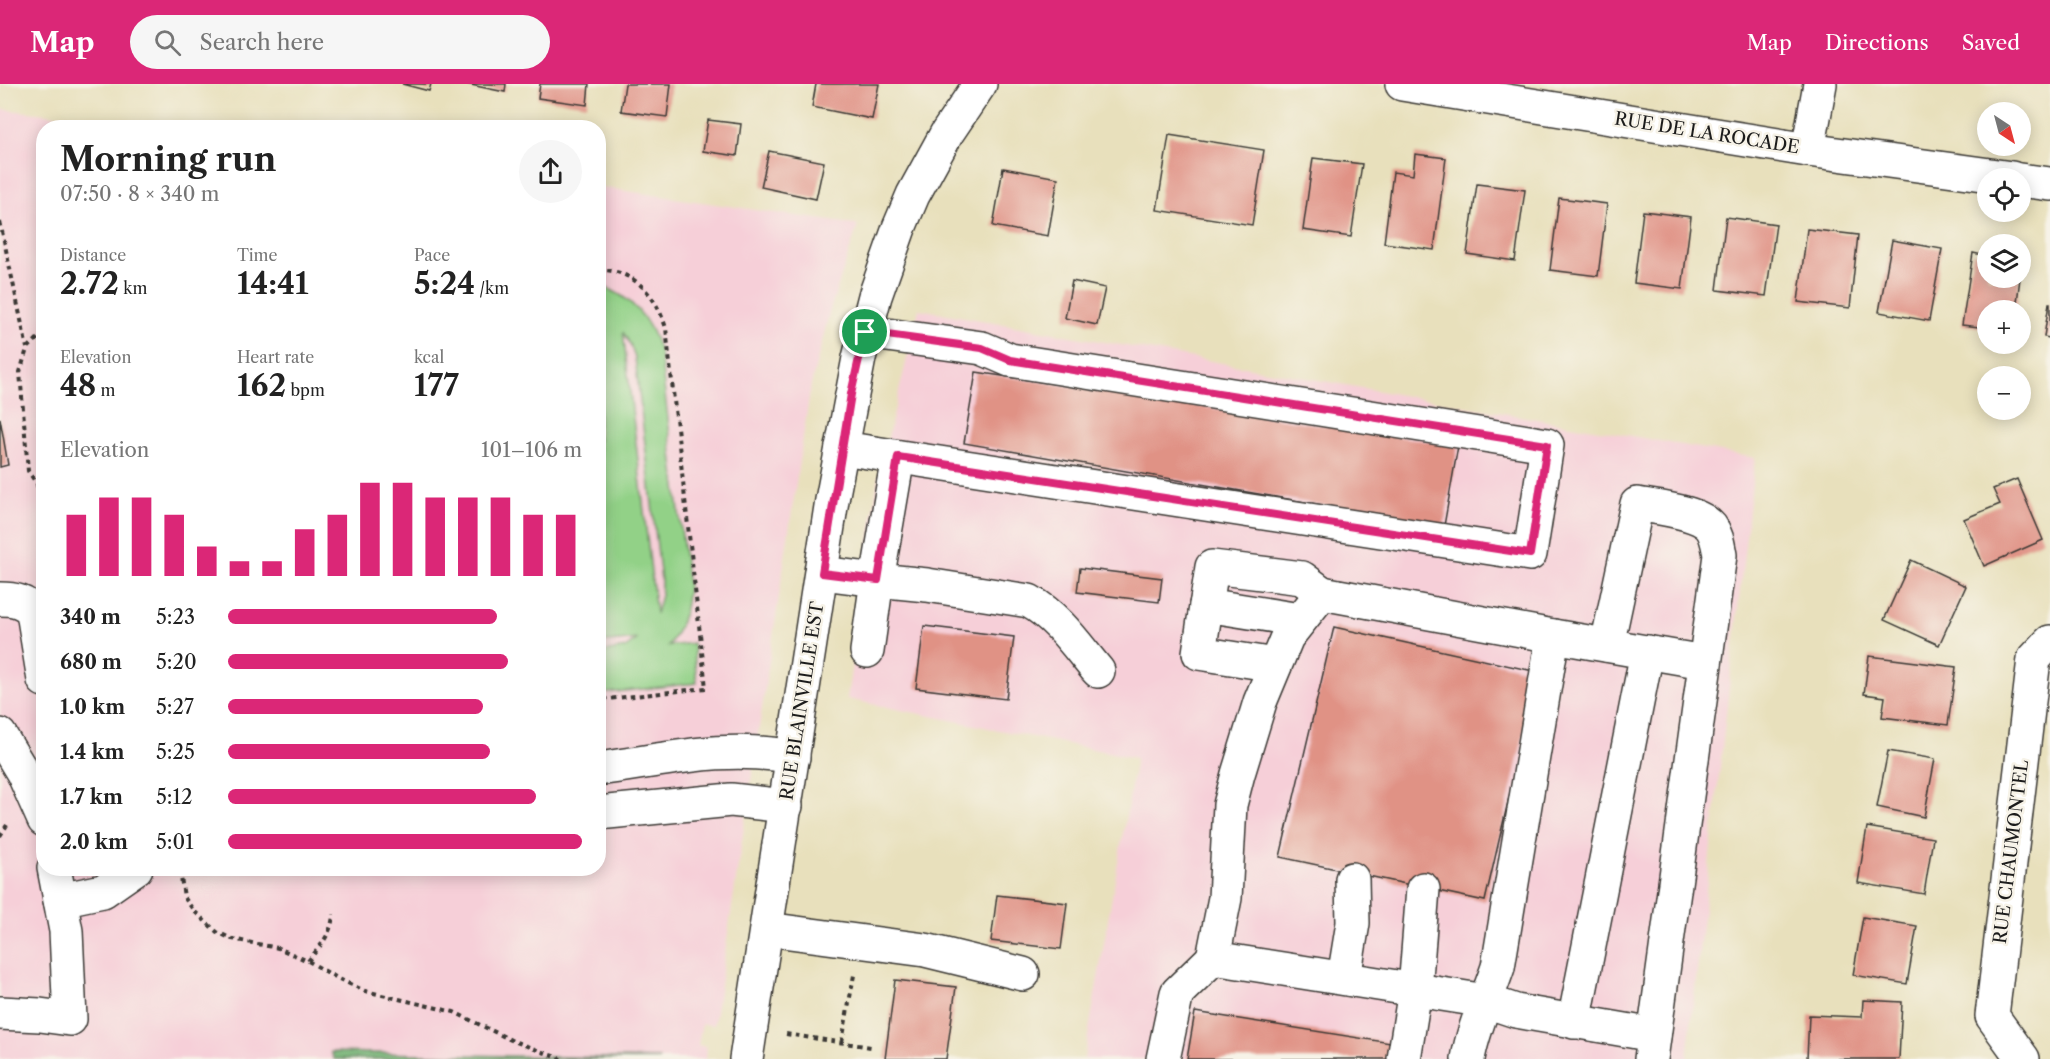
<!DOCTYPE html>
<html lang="en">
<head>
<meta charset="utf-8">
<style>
  body { margin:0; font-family:"Libre Caslon Text",serif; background:#f6f6f6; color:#222; height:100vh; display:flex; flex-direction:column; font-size:22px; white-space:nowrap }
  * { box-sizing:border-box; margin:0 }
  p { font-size:20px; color:#767676 }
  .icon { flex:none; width:33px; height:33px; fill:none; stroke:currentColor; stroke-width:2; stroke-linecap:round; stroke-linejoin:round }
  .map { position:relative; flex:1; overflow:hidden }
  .panel { position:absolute; left:36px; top:36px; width:570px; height:756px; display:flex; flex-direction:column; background:#fff; border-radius:24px; box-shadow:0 3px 15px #0003 }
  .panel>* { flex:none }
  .needle { width:39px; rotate:144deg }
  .tools { position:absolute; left:1977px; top:18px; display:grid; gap:12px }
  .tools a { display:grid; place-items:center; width:54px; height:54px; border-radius:50%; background:#fff; box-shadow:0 3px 15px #0003; font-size:30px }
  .pin { position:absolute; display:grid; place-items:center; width:51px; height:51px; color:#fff; margin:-26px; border:3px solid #fff; border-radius:50%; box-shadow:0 2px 6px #0007 }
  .round { display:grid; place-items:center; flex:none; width:63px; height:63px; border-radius:32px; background:#f6f6f6 }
  .overview { display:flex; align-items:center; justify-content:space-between; height:102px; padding:0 24px }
  h1 { font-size:33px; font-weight:700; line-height:45px }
  .stats { display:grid; grid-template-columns:repeat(3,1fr); gap:9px; height:102px; padding:6px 24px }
  .stats div { display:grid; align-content:center }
  .stats b { font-size:30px; font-weight:700 }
  .stats small { font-size:16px; font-weight:400 }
  .stats p { font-size:16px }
  .chart { height:168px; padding:12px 24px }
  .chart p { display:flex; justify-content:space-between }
  .chart svg { width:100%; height:108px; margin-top:6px; stroke:#db2777; stroke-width:6 }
  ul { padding:0 24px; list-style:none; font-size:20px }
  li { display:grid; grid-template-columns:96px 72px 1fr; align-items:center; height:45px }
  li i { height:15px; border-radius:8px; background:#db2777 }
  header { display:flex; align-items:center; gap:36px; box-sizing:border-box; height:84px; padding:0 30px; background:#db2777; color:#fff }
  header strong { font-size:28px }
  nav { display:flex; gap:33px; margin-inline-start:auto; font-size:21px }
  .search { width:420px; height:54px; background:#f6f6f6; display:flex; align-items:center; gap:15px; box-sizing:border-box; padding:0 21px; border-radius:33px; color:#767676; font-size:22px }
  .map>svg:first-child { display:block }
  .built { fill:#f6cfd8 }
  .green { fill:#92d187; stroke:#577652; stroke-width:1.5; fill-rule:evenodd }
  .forest { fill:#75b374; stroke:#486848; stroke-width:1.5 }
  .building { fill:#e09285 }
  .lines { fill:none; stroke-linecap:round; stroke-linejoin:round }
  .minor-casing { stroke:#3b3934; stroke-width:36 }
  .path { stroke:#3b3934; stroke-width:4; stroke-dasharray:4.5 4.5; stroke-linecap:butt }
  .minor { stroke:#fff; stroke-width:33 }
  .route-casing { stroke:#fff; stroke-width:12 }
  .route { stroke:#db2777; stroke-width:8 }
  .labels { text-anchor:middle; stroke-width:5; stroke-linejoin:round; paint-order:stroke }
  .street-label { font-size:18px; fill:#1c1c1c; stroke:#f7f3e8 }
</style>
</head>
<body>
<header>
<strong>Map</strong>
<div class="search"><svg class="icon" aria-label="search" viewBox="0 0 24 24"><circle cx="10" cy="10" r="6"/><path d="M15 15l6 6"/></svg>Search here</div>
<nav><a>Map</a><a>Directions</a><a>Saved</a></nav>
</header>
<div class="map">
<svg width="2050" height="975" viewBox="0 0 2050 975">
  <rect width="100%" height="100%" fill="#f7f3e8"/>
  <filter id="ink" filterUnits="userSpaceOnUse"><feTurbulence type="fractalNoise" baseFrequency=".0167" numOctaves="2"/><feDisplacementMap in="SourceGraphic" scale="12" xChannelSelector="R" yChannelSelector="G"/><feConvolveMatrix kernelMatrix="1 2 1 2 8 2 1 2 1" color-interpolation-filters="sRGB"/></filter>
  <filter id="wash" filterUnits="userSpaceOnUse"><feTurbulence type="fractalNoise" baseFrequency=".008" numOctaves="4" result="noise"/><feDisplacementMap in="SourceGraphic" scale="24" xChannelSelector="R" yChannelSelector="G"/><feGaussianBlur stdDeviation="1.35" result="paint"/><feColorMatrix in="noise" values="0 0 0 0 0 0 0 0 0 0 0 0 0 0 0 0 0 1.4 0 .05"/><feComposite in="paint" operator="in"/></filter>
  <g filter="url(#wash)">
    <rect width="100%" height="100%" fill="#e8e0bc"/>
    <!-- built -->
    <g class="built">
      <polygon points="0,25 162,43 44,44 44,784 598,784 599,103 858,141 830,226 811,301 714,941 702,940 698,961 707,963 705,975 0,975"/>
      <polygon points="919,225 1755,374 1687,975 1084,975 1136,674 847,615 878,394"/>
    </g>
    <!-- green -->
    <path class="green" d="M599,201c33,11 51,34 61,67l28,235c-2,23 -6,40 -20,59l25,-3 4,40 -98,11v-41l26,-5 13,-9 -39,4zM623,248l7,12 5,14 26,223v14l-5,19z"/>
    <!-- forest -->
    <polygon class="forest" points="331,968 660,975 334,975"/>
    <g id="blocks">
      <!-- building -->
      <g class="building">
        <polygon points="402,0 431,0 429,7"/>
        <polygon points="466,0 506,0 505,8"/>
        <polygon points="540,0 589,0 587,21 538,14"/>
        <polygon points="625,0 671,0 667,33 621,27"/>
        <polygon points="816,0 879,0 872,35 812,23"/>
        <polygon points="708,36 741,40 737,72 703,67"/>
        <polygon points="1169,51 1264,66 1252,141 1157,126"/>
        <polygon points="769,67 824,78 816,115 761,103"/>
        <polygon points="1415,70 1446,74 1434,166 1384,159 1393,88 1413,91"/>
        <polygon points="1313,74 1362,80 1351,153 1303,146"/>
        <polygon points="1003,84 1058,94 1048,152 993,142"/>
        <polygon points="1477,100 1525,106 1515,177 1467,170"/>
        <polygon points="1559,114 1607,120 1598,192 1550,186"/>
        <polygon points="1643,127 1691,133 1682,205 1634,199"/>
        <polygon points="1726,133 1776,140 1766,212 1717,206"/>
        <polygon points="1807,145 1858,151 1850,224 1798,218"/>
        <polygon points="1892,156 1942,165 1929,237 1879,228"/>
        <polygon points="1973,169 1988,172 1988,194 2020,194 2016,226 1988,226 1988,244 1962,241"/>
        <polygon points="1072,197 1105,204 1097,241 1065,234"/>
        <polygon points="2049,219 2050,219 2050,254 2044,253"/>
        <polygon points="976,288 1458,362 1444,442 964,359"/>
        <polygon points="0,334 8,381 0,383"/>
        <polygon points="2017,395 2043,456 1984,482 1964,435 2000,420 1993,405"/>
        <polygon points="1911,476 1966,502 1939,561 1884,536"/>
        <polygon points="1080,484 1162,494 1159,518 1077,508"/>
        <polygon points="924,542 1014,553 1006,615 916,604"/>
        <polygon points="1334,543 1538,588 1485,817 1280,773"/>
        <polygon points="1869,572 1956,583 1948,641 1882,633 1885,613 1864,610"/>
        <polygon points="1888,667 1935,675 1924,733 1877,723"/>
        <polygon points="1867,743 1933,754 1924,810 1858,799"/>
        <polygon points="997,811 1067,819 1061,865 991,857"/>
        <polygon points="1863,833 1917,842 1907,900 1853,891"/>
        <polygon points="895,896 956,903 946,975 885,975"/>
        <polygon points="1863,916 1902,918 1899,975 1807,975 1809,931 1862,933"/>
        <polygon points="1195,928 1391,959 1388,975 1187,975"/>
      </g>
    </g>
  </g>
  <g filter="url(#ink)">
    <use href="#blocks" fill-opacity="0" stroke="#3b3934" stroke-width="1.5"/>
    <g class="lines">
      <defs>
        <g id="minor">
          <polyline points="1402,0 1808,66 2012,94"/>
          <polyline points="1808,66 1820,0"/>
          <polyline points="2020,96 2050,100"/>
          <polyline points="842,364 1530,470 1547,361 1010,276 982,264 865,248"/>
          <polyline points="822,489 877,496 898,373"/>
          <path d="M0,515c14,0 25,2 33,13l11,68"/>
          <polyline points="1206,521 1300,536"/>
          <polyline points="1553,552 1704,578"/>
          <path d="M1607,561l30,-141c20,4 61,7 74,23 6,8 7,18 9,28l-69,504"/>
          <path d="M867,567l10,-71 50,5 102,16c29,16 48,45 69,70"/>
          <polyline points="1275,581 1199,569 1212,483 1302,494 1322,509"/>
          <polyline points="0,651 23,689 44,736"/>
          <path d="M598,685c70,-9 124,-25 195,-12"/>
          <polyline points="598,729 731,716 786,722"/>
          <polyline points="60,816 103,807 136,784"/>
          <polyline points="767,845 925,866 1023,890"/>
          <polyline points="1344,894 1353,839 1352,795"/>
          <polyline points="0,929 40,931 70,935 66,847 54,784"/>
          <polyline points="1574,938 1647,568"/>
          <polyline points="746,975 832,416 859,274 875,212 899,144 913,111 947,49 980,0"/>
          <polyline points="1163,975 1177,909 1213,874"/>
          <polyline points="1404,975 1415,906 1423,805"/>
          <path d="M1468,975c5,-31 20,-62 30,-92l55,-331 -231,-43 -35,44 -27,65 -22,72 -8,31 -5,93 -12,60 273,43 30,10 138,24"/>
          <polyline points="2023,975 1992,932 2034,575 2050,558"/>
        </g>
      </defs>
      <!-- minor casing -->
      <use href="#minor" class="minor-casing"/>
      <!-- path -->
      <g class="path">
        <polyline points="0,138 27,264"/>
        <path d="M598,186c37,-1 58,26 68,58l40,360 -108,12"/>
        <polyline points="44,248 27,265 20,288 28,387 37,400 44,457"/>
        <polyline points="0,752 7,741"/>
        <polyline points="180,787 184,813 194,827 217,848 232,855 278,864 308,877 339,895 365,907 454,928 511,956 561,975"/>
        <path d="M308,877c12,-15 24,-27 25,-47"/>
        <polyline points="786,950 871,963"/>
        <polyline points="842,958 854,891"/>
      </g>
      <!-- minor -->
      <use href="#minor" class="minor"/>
    </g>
  </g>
  <g class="lines" filter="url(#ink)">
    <defs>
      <polygon id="route" points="865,248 982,264 1010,276 1547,361 1530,470 898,373 878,496 822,489 851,310"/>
    </defs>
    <!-- route casing -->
    <use href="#route" class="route-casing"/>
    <!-- route -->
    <use href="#route" class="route"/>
  </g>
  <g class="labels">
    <!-- street labels -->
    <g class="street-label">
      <text transform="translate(1707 49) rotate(9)" y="6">RUE DE LA ROCADE</text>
      <text transform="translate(802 617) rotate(-81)" y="6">RUE BLAINVILLE EST</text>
      <text transform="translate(2011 768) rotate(-83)" y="6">RUE CHAUMONTEL</text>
    </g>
  </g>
</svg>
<div class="tools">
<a><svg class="needle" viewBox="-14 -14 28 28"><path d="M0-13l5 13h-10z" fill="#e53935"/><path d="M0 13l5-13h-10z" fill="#767676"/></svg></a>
<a><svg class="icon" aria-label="locate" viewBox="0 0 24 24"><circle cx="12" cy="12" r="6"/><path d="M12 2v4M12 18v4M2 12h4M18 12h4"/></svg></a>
<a><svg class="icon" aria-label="layers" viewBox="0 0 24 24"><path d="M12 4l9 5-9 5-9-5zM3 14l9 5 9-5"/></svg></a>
<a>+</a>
<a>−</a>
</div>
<div class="pin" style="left:865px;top:248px;background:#1e9e55"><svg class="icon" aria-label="arrive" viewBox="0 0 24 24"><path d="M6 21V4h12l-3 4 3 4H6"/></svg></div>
<section class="panel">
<div class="overview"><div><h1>Morning run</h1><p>07:50 · 8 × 340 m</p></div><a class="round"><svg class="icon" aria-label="share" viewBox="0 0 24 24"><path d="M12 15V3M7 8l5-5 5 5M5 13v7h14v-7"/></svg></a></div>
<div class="stats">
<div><p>Distance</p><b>2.72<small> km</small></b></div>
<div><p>Time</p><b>14:41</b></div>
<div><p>Pace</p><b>5:24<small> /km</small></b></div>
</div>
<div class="stats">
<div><p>Elevation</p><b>48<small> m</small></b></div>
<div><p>Heart rate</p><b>162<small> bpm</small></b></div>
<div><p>kcal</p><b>177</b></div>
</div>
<div class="chart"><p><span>Elevation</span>101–106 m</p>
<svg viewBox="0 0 160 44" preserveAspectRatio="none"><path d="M5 44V19M15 44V12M25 44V12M35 44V19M45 44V32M55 44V38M65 44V38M75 44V25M85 44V19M95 44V6M105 44V6M115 44V12M125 44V12M135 44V12M145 44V19M155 44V19"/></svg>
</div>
<ul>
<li><b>340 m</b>5:23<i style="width:76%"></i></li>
<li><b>680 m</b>5:20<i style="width:79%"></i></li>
<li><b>1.0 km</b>5:27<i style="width:72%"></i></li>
<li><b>1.4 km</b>5:25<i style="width:74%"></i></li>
<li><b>1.7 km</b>5:12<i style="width:87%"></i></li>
<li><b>2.0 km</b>5:01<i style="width:100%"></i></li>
</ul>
</section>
</div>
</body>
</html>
